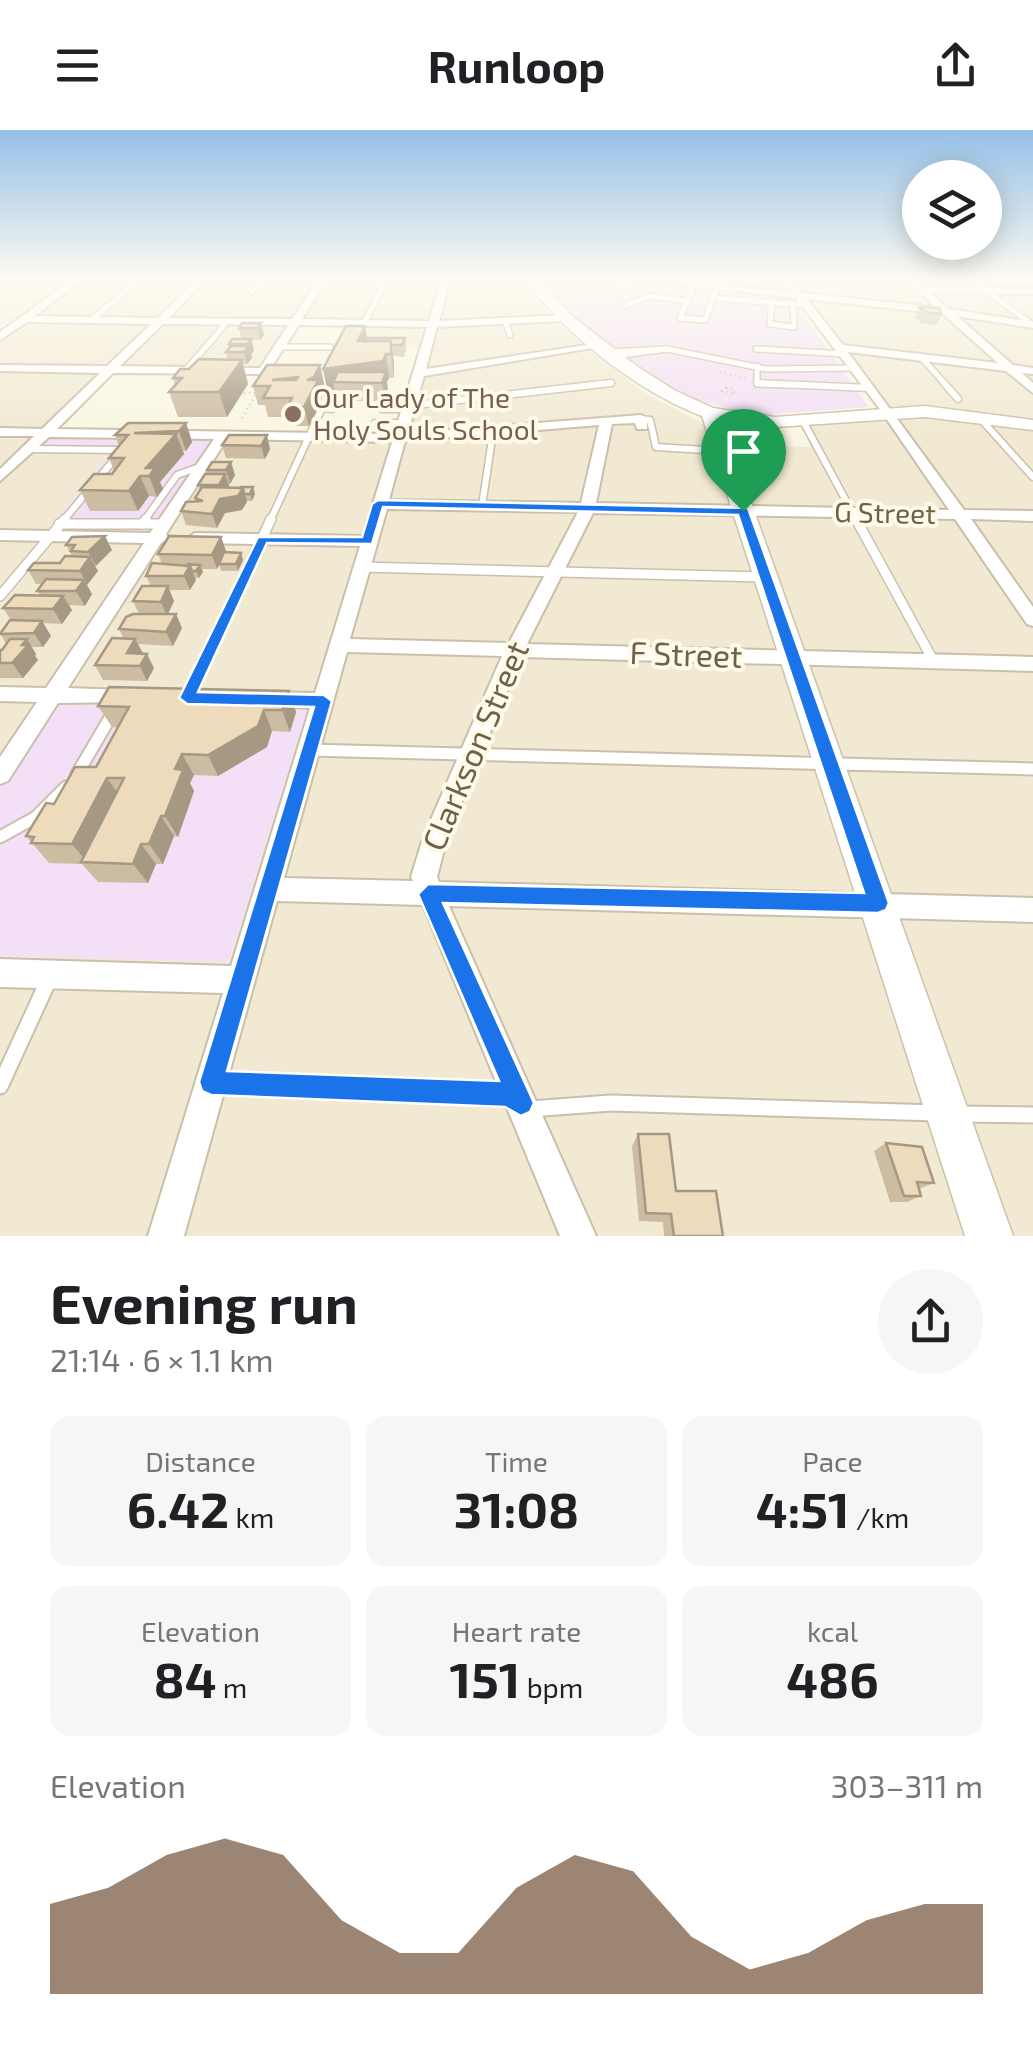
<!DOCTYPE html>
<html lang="en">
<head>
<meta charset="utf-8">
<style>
  body { margin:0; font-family:"Exo 2",sans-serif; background:#f6f6f6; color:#202124; height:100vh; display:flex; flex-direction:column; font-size:38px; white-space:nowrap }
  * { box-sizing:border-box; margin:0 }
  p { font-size:32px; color:#757577 }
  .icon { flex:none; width:55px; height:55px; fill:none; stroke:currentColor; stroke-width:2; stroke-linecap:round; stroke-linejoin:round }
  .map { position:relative; height:1106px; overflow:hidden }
  .panel { display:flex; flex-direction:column; background:#fff; flex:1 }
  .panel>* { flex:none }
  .tools { position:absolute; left:902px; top:30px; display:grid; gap:20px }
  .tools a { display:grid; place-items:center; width:100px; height:100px; border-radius:50%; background:#fff; box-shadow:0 5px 25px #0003; font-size:50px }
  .pin { position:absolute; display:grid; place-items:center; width:85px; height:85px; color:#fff; margin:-102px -42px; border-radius:50% 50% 50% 0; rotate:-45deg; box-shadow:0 0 10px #0007 }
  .pin .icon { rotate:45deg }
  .round { display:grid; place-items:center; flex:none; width:105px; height:105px; border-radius:52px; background:#f6f6f6 }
  .summary { display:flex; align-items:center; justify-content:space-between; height:170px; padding:0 50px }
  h1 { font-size:55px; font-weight:700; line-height:75px }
  .metrics { display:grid; grid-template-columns:repeat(3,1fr); gap:15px; height:170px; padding:10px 50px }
  .metrics div { display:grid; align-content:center; border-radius:20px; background:#f6f6f6; text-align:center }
  .metrics b { font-size:50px; font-weight:700 }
  .metrics small { font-size:28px; font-weight:400 }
  .metrics p { font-size:28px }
  .chart { height:280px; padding:20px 50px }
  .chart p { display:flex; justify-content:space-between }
  .chart svg { width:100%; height:180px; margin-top:10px; fill:#745238; opacity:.7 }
  header { display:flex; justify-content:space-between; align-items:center; height:130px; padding:0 50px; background:#fff; font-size:45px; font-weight:700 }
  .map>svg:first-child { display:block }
  .residential { fill:#f1e9d2; fill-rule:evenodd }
  .education { fill:#f3dff6 }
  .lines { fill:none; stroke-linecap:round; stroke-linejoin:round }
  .lane-far4-casing { stroke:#cabfaa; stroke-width:8 }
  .lane-far3-casing { stroke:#cabfaa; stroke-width:9 }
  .lane-far2-casing { stroke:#cabfaa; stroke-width:12 }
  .lane-far1-casing { stroke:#cabfaa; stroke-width:15 }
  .lane-casing { stroke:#cabfaa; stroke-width:19 }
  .street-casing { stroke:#cabfaa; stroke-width:4 }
  .secondary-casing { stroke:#cdc1a9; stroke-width:3 }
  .path { stroke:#d2bea0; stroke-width:2.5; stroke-dasharray:1 4; stroke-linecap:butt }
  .lane-far4 { stroke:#fff; stroke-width:5 }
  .lane-far3 { stroke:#fff; stroke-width:6 }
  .lane-far2 { stroke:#fff; stroke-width:9 }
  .lane-far1 { stroke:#fff; stroke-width:11 }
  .lane { stroke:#fff; stroke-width:15 }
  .street { fill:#fff; fill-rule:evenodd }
  .secondary { fill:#fff; fill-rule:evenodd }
  .wall { fill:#ccbca2; fill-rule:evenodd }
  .shaded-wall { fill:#a69984 }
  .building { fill:#eddbbc; stroke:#a69984; stroke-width:2.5; fill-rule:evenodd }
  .route { fill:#1a73e8; stroke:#fff; stroke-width:2.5; fill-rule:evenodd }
  .education-dot { fill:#8d6e63; stroke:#fdfae8; stroke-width:4 }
  .labels { text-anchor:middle; stroke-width:8; stroke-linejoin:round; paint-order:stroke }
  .far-education-label { font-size:28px; fill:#785e54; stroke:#fdfae8; text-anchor:start }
  .far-street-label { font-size:28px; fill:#70604b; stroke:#fdfae8 }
  .street-label { font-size:32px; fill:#70604b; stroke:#fdfae8 }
</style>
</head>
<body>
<header><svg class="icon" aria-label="menu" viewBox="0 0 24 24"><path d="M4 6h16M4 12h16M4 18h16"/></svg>Runloop<svg class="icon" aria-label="share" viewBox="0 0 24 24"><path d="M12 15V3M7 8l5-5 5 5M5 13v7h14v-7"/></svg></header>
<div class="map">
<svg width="1033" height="1106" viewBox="0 0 1033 1106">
  <rect width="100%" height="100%" fill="#faf6e3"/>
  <!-- residential -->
  <path class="residential" d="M0,150h521l33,41 90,71 59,32h19l7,21 82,2 -8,-22 93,-10 -90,-120 -126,-15h353v956h-1033v-280l229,6 78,-251 -253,-5 -54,83zM297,192l66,2 -10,22 72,1 -26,91 -352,-6 63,-63 153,3zM50,307l160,3 -164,91 65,-77 -76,-1z"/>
  <!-- education -->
  <g class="education">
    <polygon points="543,150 607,150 792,169 869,277 758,285 689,269 654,247 583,194"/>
    <polygon points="50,307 211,310 149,404 45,402 110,325 33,323"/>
    <polygon points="54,575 307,580 229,832 0,826 0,659"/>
  </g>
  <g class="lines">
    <defs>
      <g id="lane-far4">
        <polyline points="972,150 1033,195"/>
        <polyline points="694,155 680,188 705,190 717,158"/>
        <polyline points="252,162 262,150"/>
        <polyline points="713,168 805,175"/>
        <polyline points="772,173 770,194 794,197 793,174"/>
        <polyline points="626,175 650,166 687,171"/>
        <polyline points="91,190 139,150"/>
        <polyline points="505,191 510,205"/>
        <polyline points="364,193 386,150"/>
        <polyline points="280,217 330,217"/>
        <polyline points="667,219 766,239 856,238"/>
        <polyline points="756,219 845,224"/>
        <polyline points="609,222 667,219 613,226"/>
        <polyline points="920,226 946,255"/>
        <polyline points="757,236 757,254 793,255"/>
        <polyline points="186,240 228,191"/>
        <polyline points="591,255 611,253"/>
      </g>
      <g id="lane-far3">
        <polyline points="757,253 870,258"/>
        <polyline points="944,253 958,269"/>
        <polyline points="407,276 611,253"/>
        <polyline points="382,279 406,279"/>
        <polyline points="978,286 1033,347"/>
        <polyline points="641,289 650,290 656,317 722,321"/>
        <polyline points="803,291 857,391"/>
        <polyline points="375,293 403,293"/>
        <polyline points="29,319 122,320"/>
        <polyline points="482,376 493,302"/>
        <polyline points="63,391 118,325"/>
        <polyline points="144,391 177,345 202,336"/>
        <polyline points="270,391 322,278 332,279"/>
      </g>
      <g id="lane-far2">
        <polyline points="856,389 934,532"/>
        <polyline points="59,394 164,394"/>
        <polyline points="142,394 146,389"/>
        <polyline points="361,437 764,447"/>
        <polyline points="0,466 65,389"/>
        <polyline points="188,567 271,389"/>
      </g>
      <g id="lane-far1">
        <polyline points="309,620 1033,639"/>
        <polyline points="77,644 114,581"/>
        <polyline points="0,707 36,687 66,657"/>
      </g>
      <g id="lane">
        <polyline points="215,953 512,966"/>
        <polyline points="0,956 50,847"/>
        <polyline points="530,979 611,973 937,983"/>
        <polyline points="959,984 1033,985"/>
      </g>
      <path id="street" d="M72,150h10l-47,36 123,2 38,-38h10l-37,38 123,1 26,-39h9l-25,39 127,2 12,-41h9l-11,41 125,-6 5,3 -5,3 -127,6 -11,42 174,-26 5,3 -181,30 -16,57 233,-18 6,4v10h-10l-2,-6 -23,1 -16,79 353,7 -70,-102 -83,-110 -158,-18h36l117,12 -8,-12h9l10,13 133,14 -28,-27h10l8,7 108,1v6l-102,-1 18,16 84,13v6l-76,-12 56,49 20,3v6l-11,-1 11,10v10l-27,-22 -158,-19 116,158 69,1v10l-62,-2 62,88v19l-6,-2 -72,-105 -362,-6 -66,131 506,13v14l-512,-14 -74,181 -10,39 2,5 594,16v24l-584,-16 147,330h-36l-137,-331 -146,-4 -93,335h-36l75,-243 -223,-6v-28l231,7 79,-258 -51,-3 -3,-5 3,-5 7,-3 49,1 45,-147 -165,-3 -8,-5 8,-5 168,3 29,-94 -165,-3 -61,95 3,4 -8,5 -93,145 59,2 7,2 3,5 -3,5 -76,1 -50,78 -8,3v-27l37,-55 -37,-1v-14l46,1 98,-145 -144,-3v-10l150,3 64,-94 -165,-2 -49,44v-12l34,-33h-34v-8l42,1 58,-56 -100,-2v-6l107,1 44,-42 -124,-2 -27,18v-8zM807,169l136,15 55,49 -155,-18zM163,194l125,1 -28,43 -140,-2zM299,195l128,2 -33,107 -337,-5 56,-56 154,1zM599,295l-18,78 -192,-3 16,-59zM387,379l191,3 -69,131 -159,-4zM347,522l155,4 -79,182 -12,39 2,4 -129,-3z"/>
      <path id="secondary" d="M526,150h13l34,37 65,50 36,23 39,18 62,9 150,-11 108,14v10l-108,-13 -150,10 -53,-6 291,815h-48l-263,-820c-61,-23 -139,-82 -176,-136z"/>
    </defs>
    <!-- lane-far4 casing -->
    <use href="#lane-far4" class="lane-far4-casing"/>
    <!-- lane-far3 casing -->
    <use href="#lane-far3" class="lane-far3-casing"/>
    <!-- lane-far2 casing -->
    <use href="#lane-far2" class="lane-far2-casing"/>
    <!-- lane-far1 casing -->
    <use href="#lane-far1" class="lane-far1-casing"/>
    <!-- lane casing -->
    <use href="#lane" class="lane-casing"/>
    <!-- street casing -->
    <use href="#street" class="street-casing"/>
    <!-- secondary casing -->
    <use href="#secondary" class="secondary-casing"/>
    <!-- path -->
    <g class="path">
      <polyline points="720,242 745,248"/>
      <polygon points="726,258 733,259 735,264 722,261"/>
      <polyline points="244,263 255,263"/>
      <polyline points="242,288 256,264"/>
    </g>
    <!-- lane-far4 -->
    <use href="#lane-far4" class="lane-far4"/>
    <!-- lane-far3 -->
    <use href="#lane-far3" class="lane-far3"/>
    <!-- lane-far2 -->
    <use href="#lane-far2" class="lane-far2"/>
    <!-- lane-far1 -->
    <use href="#lane-far1" class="lane-far1"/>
    <!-- lane -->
    <use href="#lane" class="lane"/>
    <!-- street -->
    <use href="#street" class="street"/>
    <!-- secondary -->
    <use href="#secondary" class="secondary"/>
  </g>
  <!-- wall -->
  <g class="wall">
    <polygon points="919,177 941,184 937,195 921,193 915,188"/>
    <polygon points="261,193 264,205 260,210 252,210 254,220 251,225 252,228 247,234 243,234 248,254 227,287 178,287 169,262 175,255 173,248 189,239 228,230 226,222 230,218 229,214 241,209 239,198"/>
    <polygon points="367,208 405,208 406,220 404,227 393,226 394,248 389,248 387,252 388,261 385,271 336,271 335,262 328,263 323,239"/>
    <path d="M267,235h53l4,19 -4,7 2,8 -13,27h-17l-2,-9h-22l-3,-12h-7l-5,-19zM298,247l-2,3h-24z"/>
    <polygon points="186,293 192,312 186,321 183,321 184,324 160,352 163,359 157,367 149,366 138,381 90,381 80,360 112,344 114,341 109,328 119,316 115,305"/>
    <polygon points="229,305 270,319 265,329 226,328 222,315"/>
    <polygon points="212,332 235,345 230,354 228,354 229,358 253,357 255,364 252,371 246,371 242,380 225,383 217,398 186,395 181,381 196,371 195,368 200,361 198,355 208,344 207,340"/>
    <polygon points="221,407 226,422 241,423 243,430 238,441 221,441 219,435 217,439 202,439 203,442 199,448 195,448 196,450 190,460 169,460 174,471 168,484 182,498 173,516 138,514 143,524 154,538 147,551 103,550 95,535 124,509 119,499 139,484 133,471 151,456 146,446 162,434 158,424"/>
    <polygon points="66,415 112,420 95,436 98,441 87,455 92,464 85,476 69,475 72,480 62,494 43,493 51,506 43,517 32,517 36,524 35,526 38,530 23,548 0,548 0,520 2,520 6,514 0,503 11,490 3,478 40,465 37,461 42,454 36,454 28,440 60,433 72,426"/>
    <polygon points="289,561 296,582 290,602 272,601 267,617 218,646 194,645 190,653 194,661 178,707 174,706 163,734 156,734 148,753 98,752 82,734 49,733 26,706 54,674 96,637 118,598 112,597 98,576"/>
    <polygon points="638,1004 676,1061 723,1106 664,1106 663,1092 639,1091 632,1016"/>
    <polygon points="886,1013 934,1053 919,1059 921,1066 907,1072 890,1072 874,1021"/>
  </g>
  <!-- shaded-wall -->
  <g class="shaded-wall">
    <polygon points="261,193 264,205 260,210 257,198"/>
    <polygon points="365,196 368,214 386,224 389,248 387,252 388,261 385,271 382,253 333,252 335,262 328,263 323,239 358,211"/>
    <polygon points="251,209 254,220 251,225 252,228 247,234 244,222"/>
    <polygon points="391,211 394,234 394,248 391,224"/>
    <polygon points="242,230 248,254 227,287 219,262"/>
    <polygon points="320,235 324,254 320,261 322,269 309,296 304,277 307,250"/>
    <polygon points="186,293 192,312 186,321 179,301"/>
    <polygon points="176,304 184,324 160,352 163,359 157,367 146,338"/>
    <polygon points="267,305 270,319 265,329 261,316"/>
    <polygon points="231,332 235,345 230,354 226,340"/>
    <polygon points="225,344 230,358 243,358 247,372 242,380 225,383 217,398 212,384 220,369 223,369 219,355"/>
    <polygon points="140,346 149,366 138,381 129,361"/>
    <polygon points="253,357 255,364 252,371 250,364"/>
    <polygon points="105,406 112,420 96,436 88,422"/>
    <polygon points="221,407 226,421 217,439 212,425"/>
    <polygon points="241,423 243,430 238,441 236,434"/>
    <polygon points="90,427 98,441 87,455 80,441"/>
    <polygon points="200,435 203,442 199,448 196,441"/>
    <polygon points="190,436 196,450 190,460 184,446"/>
    <polygon points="84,450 92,464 85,476 76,461"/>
    <polygon points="168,456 174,471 167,486 161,472"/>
    <polygon points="63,466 72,480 62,494 53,479"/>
    <polygon points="176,484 182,498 173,516 166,502"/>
    <polygon points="42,491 51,506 43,517 34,503"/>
    <polygon points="27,509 36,524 35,526 38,530 23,548 12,533"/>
    <polygon points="135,509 143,523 135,538 127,523"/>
    <polygon points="147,524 154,538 147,551 140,536"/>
    <polygon points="289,561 296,582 290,602 282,580"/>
    <polygon points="264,580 272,601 267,617 218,646 208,625"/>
    <polygon points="182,624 194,645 190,653 194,661 178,707 165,686 175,639"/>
    <polygon points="107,648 122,669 87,732 72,714"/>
    <polygon points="161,686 174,706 163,734 149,714"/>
    <polygon points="141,714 156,734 148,753 133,734"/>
  </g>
  <!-- building -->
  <g class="building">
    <polygon points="919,177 939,178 941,184 925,182"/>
    <polygon points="242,193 261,193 257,198 239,198"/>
    <polygon points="346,196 365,196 358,211 391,211 391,224 386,224 383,231 323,239"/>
    <polygon points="366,208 405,208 402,215 391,215 391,211 365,211"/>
    <polygon points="232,209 251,209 247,214 229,214"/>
    <polygon points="231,216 249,216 244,222 226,222"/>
    <polygon points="199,229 242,230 219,262 169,262 182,248 173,248 180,239 189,239"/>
    <path d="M267,235h53l-6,12 -7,3h11l-14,27h-17l5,-9h-29l7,-12h-17zM298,247l-2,3h-24z"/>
    <polygon points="338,242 386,242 382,253 333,252"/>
    <polygon points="128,293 186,293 179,301 134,303 176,304 146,338 155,338 149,346 140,346 129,361 80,360 94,344 112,344 124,328 109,328 128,305 115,305"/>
    <polygon points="229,305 267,305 261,316 222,315"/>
    <polygon points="212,332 231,332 226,340 207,340"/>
    <polygon points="205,344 225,344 219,355 198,355"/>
    <polygon points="202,357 243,358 238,366 220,369 212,384 181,381 186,372 203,371 195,368"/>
    <polygon points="241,357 253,357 250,364 244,364 243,358 240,358"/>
    <polygon points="105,406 88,422 71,421 75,415 66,415 72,407"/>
    <polygon points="169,406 221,407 212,425 158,424"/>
    <polygon points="224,422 241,423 236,434 219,434"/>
    <polygon points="65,426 90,427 80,441 28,440 34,433 60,433"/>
    <polygon points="152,433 190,436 184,446 146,446"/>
    <polygon points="188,434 200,435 196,441 192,441 190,436 187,436"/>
    <polygon points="46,449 84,450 76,461 37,461"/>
    <polygon points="142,456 168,456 161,472 133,471"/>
    <polygon points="15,465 63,466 53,479 3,478"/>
    <polygon points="133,484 176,484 166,502 119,499 126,487"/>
    <polygon points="10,490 42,491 34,503 0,504"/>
    <polygon points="112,508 135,509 127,523 147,524 140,536 95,535"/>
    <polygon points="10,509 27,509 22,515 28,515 12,533 0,533 0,520 2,520"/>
    <polygon points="109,557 289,561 282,580 264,580 258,596 208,625 182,624 175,639 183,640 165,686 161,686 149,714 141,714 133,734 81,732 124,648 107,648 72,714 31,713 34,707 26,706 46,673 54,674 75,637 96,637 129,577 98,576"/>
    <polygon points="638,1004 669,1004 676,1061 716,1061 723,1106 674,1106 671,1084 646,1083"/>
    <polygon points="886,1013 922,1017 934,1053 917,1052 921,1066 904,1066"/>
  </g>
  <!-- sky -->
  <linearGradient id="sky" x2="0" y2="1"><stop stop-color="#95c0e6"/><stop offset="0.49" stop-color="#fdfbf2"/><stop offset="1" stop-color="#fdfbf2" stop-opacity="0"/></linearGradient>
  <rect width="1033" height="305" fill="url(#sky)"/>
  <!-- route -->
  <path class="route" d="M378,370l370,8 141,395 -3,7 -8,3 -435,-10 87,191 4,9 -4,9 -9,4 -16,-9 -294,-12 -9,-4 -3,-9 115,-375 -127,-3 -8,-6 79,-161h104l10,-33zM383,377l355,8 126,378 -436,-9 -10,10 81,187 -272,-10 105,-370 -8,-6 -126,-3 69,-149 105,1z"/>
  <!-- markers -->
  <circle class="education-dot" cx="293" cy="284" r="10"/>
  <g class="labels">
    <!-- far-education labels -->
    <g class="far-education-label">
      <text x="313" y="278">Our Lady of The<tspan x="313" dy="32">Holy Souls School</tspan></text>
    </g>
    <!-- far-street labels -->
    <g class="far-street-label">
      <text transform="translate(885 383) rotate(1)" y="10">G Street</text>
    </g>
    <!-- street labels -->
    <g class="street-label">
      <text transform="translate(686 525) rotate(2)" y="11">F Street</text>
      <text transform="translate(476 616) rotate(-67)" y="11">Clarkson Street</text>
    </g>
  </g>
</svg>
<div class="tools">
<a><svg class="icon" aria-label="layers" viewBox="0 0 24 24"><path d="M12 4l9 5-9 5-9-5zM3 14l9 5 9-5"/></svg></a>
</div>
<div class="pin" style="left:743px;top:381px;background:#1e9e55"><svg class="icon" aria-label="arrive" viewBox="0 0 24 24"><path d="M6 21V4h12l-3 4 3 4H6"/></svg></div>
</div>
<section class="panel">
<div class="summary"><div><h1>Evening run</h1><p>21:14 · 6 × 1.1 km</p></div><a class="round"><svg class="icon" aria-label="share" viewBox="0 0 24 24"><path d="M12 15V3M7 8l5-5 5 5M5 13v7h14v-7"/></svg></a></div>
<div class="metrics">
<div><p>Distance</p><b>6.42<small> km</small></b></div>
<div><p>Time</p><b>31:08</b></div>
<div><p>Pace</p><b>4:51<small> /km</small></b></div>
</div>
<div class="metrics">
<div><p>Elevation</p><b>84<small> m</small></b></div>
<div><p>Heart rate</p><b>151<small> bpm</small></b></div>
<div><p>kcal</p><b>486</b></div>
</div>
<div class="chart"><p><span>Elevation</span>303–311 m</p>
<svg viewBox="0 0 160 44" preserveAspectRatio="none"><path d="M0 44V22L10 18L20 10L30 6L40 10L50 26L60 34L70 34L80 18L90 10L100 14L110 30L120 38L130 34L140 26L150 22L160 22V44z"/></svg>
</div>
</section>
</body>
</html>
